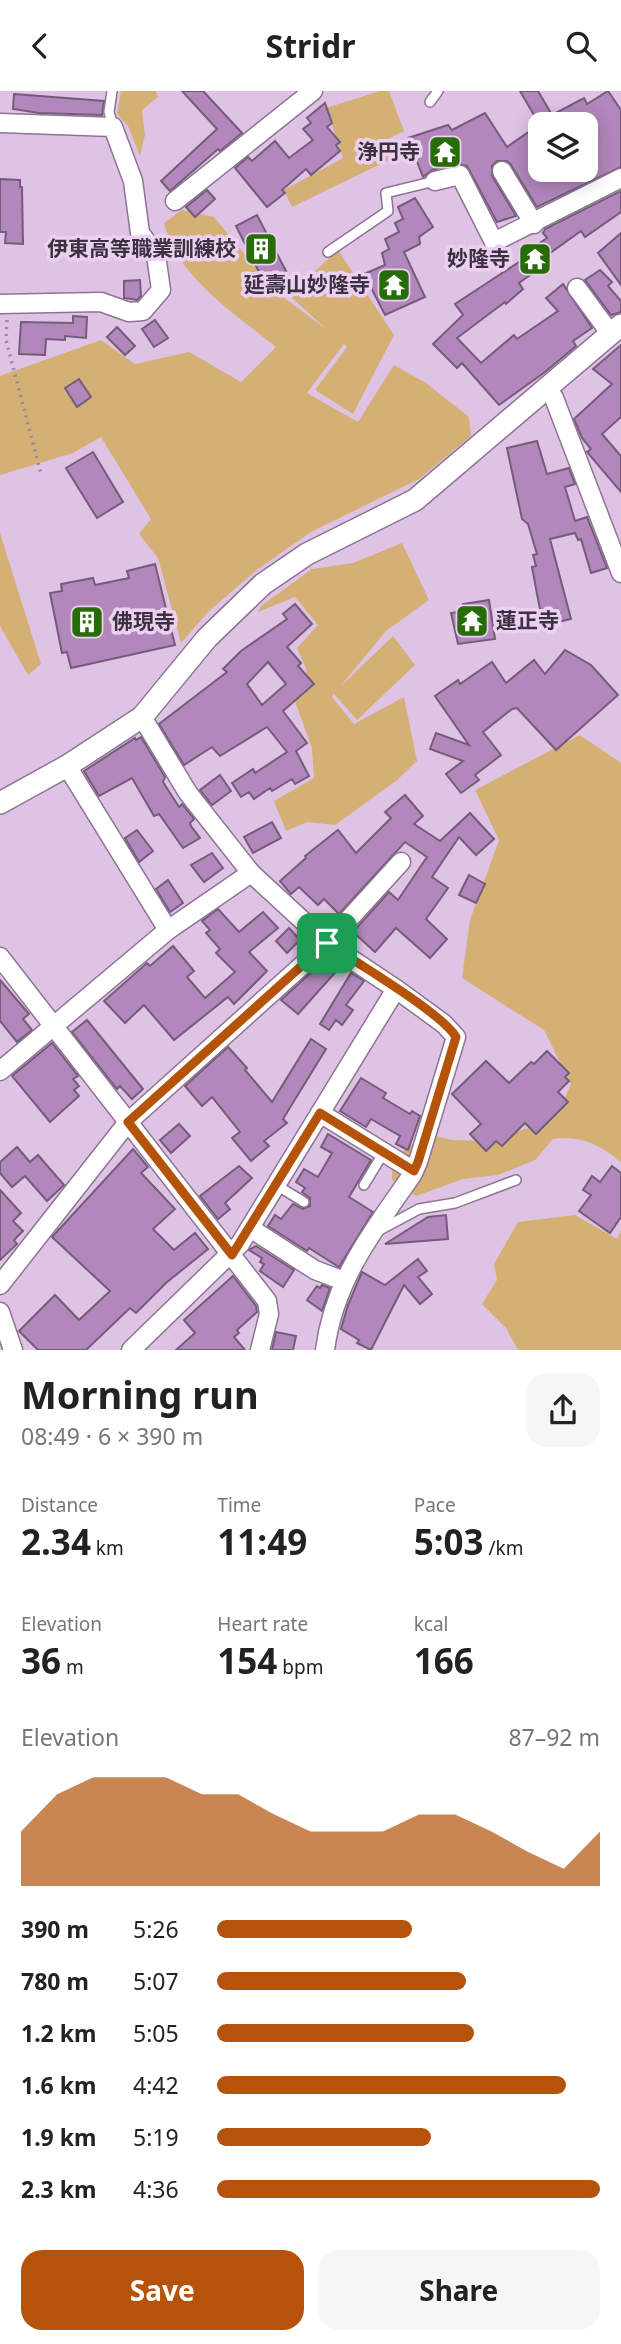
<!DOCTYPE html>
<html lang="en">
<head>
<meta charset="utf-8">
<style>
  body { margin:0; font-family:"Noto Sans","Noto Sans JP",sans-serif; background:#f6f6f6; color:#222; height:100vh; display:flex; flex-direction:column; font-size:26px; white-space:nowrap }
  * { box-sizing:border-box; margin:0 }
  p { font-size:23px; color:#767676 }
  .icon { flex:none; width:38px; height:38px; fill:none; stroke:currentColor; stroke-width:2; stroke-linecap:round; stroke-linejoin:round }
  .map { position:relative; height:1259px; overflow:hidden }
  .details { display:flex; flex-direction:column; background:#fff; flex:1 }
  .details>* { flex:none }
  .fabs { position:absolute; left:528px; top:21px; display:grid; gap:14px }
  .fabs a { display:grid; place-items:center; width:70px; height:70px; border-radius:14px; background:#fff; box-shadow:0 4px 18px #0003; font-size:35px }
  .pin { position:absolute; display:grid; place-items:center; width:60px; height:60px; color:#fff; margin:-30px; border-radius:14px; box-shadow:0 4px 10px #0006 }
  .round { display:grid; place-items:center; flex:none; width:74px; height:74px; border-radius:21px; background:#f6f6f6 }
  .overview { display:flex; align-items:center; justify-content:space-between; height:119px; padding:0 21px }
  h1 { font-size:38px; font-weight:700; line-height:52px }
  .figures { display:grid; grid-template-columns:repeat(3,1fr); gap:10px; height:119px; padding:7px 21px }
  .figures div { display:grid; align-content:center }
  .figures b { font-size:35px; font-weight:700 }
  .figures small { font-size:19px; font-weight:400 }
  .figures p { font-size:19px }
  .chart { height:196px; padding:14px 21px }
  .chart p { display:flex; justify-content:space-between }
  .chart svg { width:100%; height:126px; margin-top:7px; fill:#b45309; opacity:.7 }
  .button { display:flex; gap:14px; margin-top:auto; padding:14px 21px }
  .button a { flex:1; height:80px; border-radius:21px; background:#b45309; color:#fff; font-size:28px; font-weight:700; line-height:80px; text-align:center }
  .button a+a { background:#f6f6f6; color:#222 }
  ul { padding:0 21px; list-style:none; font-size:23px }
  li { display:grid; grid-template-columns:112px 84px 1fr; align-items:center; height:52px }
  li i { height:18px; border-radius:9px; background:#b45309 }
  header { display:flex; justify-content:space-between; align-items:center; height:91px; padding:0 21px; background:#fff; font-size:32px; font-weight:700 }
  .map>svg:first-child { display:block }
  .green { fill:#d5b075 }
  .building { fill:#b187bc; stroke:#745c7a; stroke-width:2; fill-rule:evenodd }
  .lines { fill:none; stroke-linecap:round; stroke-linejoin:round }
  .service-casing { stroke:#8d7493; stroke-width:12 }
  .minor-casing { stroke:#8d7493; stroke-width:21 }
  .tertiary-casing { stroke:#8d7493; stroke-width:24 }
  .path { stroke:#9c88a2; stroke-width:3.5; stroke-dasharray:2 5; stroke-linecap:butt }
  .service { stroke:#fff; stroke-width:9 }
  .minor { stroke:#fff; stroke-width:18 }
  .tertiary { stroke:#fff; stroke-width:21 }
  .route-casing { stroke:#fff; stroke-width:14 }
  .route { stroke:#b45309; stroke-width:9 }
  .labels { text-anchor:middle; stroke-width:7; stroke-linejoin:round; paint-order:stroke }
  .poi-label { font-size:21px; font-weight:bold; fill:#3c323f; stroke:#ebd0f2; text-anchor:end }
</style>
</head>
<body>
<header><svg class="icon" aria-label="back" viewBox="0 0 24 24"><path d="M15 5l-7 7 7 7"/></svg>Stridr<svg class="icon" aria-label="search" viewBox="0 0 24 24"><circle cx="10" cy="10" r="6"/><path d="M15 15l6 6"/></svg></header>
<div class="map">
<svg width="621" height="1259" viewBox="0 0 621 1259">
  <rect width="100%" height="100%" fill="#dec3e5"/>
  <!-- green -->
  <g class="green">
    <polygon points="121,0 156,0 158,6 142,19 145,44 140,65 128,35 117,23"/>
    <polygon points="380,0 389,0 404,40 386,49 391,68 292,116 284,99 343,67 326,17"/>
    <path d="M182,119l32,7 46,56 8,17 15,7 43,32 -37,-34 49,-45 56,85 -41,79 -38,-24 32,-43 -3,-3 -37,49 51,29 36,-57 32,18 43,34 2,19 -52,43 -108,53 -53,37 -49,42 -28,32 -23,-85 -19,-24 12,-15 -50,-82 -28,16 -73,22v-99l101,-36 34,24 54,-12 52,30 35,-35c-42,-34 -98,-69 -112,-124z"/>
    <polygon points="0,442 41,573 28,584 0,535"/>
    <polygon points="402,452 429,509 386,540 340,596 393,545 415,574 357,629 334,603 332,606 354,633 404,606 417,670 396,690 335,734 307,731 286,740 274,710 314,687 312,657 293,605 307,580 297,557 318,534 295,506 258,521 261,515 312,478 353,472"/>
    <path d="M580,644l41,28v399c-21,-17 -40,-27 -68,-23l-18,21 -37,15 -35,4 -47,17 -24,-16v-22l36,-24 24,6 36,1 43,-14 28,-16 12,-27 -27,-54 -82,-52 8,-58 29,-80 -24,-50z"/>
    <polygon points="575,1124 617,1148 621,1140 621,1259 518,1259 506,1237 482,1213 497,1189 494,1173 518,1131"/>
  </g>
  <!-- building -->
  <g class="building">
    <polygon points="182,0 203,0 242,42 220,60 218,58 170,100 161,90 217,38"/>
    <path d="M520,0h18l14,24 32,-17 3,6 21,-13 13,19v57l-84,40 -26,-42 -4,-4h-10l-5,5v10l24,40 -19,6 -30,-56 -10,-2 -25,6 -9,7 -15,-39 40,-13 4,5 33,-17 22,34 33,-23h-6l4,-2zM541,33h45v46h-45z"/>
    <polygon points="14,3 104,10 102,24 39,22 13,18"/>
    <polygon points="325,12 332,32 327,36 340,51 336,54 340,60 311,84 306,78 282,99 285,102 267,116 235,77 248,66 252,70 275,50 289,67 313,49 303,38 311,32 307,27"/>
    <polygon points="0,88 20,89 20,96 22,96 23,153 5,152 6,141 0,141"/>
    <polygon points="207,99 215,108 195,126 186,116"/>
    <polygon points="621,100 621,121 585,146 581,140 546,165 550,170 519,192 523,198 506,213 505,211 457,247 481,272 514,244 517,248 558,220 546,207 563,193 592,237 573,250 576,255 545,281 499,314 462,272 457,277 433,253 463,224 455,213 522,169 520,166 547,147 543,142 545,138"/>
    <polygon points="415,107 433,136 419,146 420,153 404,161 425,206 385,224 364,183 385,174 382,162 389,158 385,148 399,141 395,132 403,128 398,116"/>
    <polygon points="257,124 286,180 264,191 236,135"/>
    <polygon points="621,142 621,194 598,162"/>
    <polygon points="600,179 612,191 608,195 621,210 621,221 611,224 585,189"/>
    <polygon points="140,189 141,205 137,209 124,207 124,190"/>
    <polygon points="73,225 87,226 86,247 65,245 65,249 46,248 45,264 19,263 21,231 73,232"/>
    <polygon points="155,229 168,247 154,256 142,238"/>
    <polygon points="117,236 135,255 125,264 107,246"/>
    <polygon points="621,254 621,326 602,343 621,365 621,401 587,361 591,358 582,347 574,328 612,293 593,278"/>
    <polygon points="79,288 91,306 77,316 65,297"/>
    <polygon points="537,350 547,383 569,377 575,393 565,396 575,430 587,426 607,477 591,482 581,448 578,449 575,442 550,448 571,528 548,533 546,522 541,523 538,508 532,476 536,475 533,464 537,463 528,433 522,428 507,357"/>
    <polygon points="93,361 123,411 97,427 66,377"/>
    <polygon points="155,473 175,554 71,577 67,561 62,562 50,502 62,500 61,493 93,487 95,494 129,487 127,480"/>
    <polygon points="489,509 495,548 458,553 451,522 464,520 463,513"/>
    <path d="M295,513l17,20 -25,23 14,16 -3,3 16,18 -31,27 24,32 -11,8 13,25 -14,8 -3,-5 -20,12 -2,-3 -16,11 -5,-7 -8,5 -9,-14 21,-14 2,4 32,-21 -20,-25 -47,29 -8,-9 -28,18 -25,-41 68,-52 -4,-3 18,-18 46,-32 -4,-5zM268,571l18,22 -24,21 -15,-21z"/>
    <polygon points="565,559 591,574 618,604 556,659 517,617 512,618 483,641 501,664 475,684 479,689 461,702 446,683 463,670 430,658 436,642 469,654 435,605 458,589 460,593 492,571 506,592 534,569 545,583"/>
    <polygon points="141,646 165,686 163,691 179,716 182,713 194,728 190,732 191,735 200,747 183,757 159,723 154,725 132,687 99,705 84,680 135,647 136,649"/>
    <polygon points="220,684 231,700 212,714 200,699"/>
    <polygon points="405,704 423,725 414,733 440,750 470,722 494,748 476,764 459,746 432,786 448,797 426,828 447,848 430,867 396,837 375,861 353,841 389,801 398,809 427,766 405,751 339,823 324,808 318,814 299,796 291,803 280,790 306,767 305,765 338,739 356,762 391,727 385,721"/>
    <polygon points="272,731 281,747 253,762 244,746"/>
    <polygon points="137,739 153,760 139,771 125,747"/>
    <polygon points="212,762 223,777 204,791 191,774"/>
    <polygon points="469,784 485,793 476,812 459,804"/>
    <polygon points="168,789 183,812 170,821 156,798"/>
    <polygon points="218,818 239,841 263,821 278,837 249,861 267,880 234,913 228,906 174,949 144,914 125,932 104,910 147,872 150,875 173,855 194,880 187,886 205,907 235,881 216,862 220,858 206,842 210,839 202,830"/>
    <polygon points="289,837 300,849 287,862 276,850"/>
    <polygon points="328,866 341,875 298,923 281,909"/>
    <polygon points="351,882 364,890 346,914 353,919 342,934 336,929 329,939 320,933"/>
    <polygon points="0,889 29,923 23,928 32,939 17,951 0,930"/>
    <polygon points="87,929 143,998 132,1008 120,995 117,998 72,941"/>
    <polygon points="311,948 326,958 283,1028 287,1032 264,1050 269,1055 251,1070 232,1047 240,1041 212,1006 202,1015 185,995 228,956 247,977 245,979 272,1011"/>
    <polygon points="52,952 78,985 73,988 79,995 74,999 79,1005 50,1031 12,985"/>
    <polygon points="547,960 569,982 565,986 569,990 558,1001 568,1011 536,1043 525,1032 502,1055 496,1050 486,1060 470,1043 481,1033 452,1003 486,970 509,992 531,971 534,973"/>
    <polygon points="361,987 386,1002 383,1007 410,1023 412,1020 420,1025 408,1059 396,1053 400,1045 371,1028 366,1036 340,1020"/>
    <polygon points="179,1033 190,1045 171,1062 160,1049"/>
    <polygon points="328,1043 371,1069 349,1106 373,1121 339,1176 309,1157 307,1160 268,1135 275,1124 281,1128 293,1113 303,1118 310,1115 310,1107 302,1101 305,1097 296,1091 304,1078 318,1086 332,1062 321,1056"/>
    <polygon points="17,1056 30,1071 38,1064 64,1094 47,1110 25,1085 12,1096 0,1082 0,1071"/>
    <polygon points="133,1058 148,1076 141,1082 175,1118 153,1138 174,1159 195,1142 208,1158 166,1192 136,1222 130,1217 86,1259 38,1259 19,1240 55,1204 79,1229 110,1200 52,1146"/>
    <polygon points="239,1075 252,1087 225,1112 230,1118 218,1128 200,1105"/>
    <polygon points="612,1075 621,1082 621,1126 610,1142 579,1120 591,1104 583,1099 592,1085 600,1091"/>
    <polygon points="0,1099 21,1122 13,1130 23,1140 14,1149 17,1153 0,1169"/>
    <polygon points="446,1124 448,1148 385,1153 428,1126"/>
    <polygon points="256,1155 294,1179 283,1196 260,1180 264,1173 260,1171 262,1167 249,1159"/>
    <polygon points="418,1168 427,1180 418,1186 432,1203 420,1213 404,1194 371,1259 357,1252 359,1249 341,1238 348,1214 362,1181 385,1194"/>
    <polygon points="233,1185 256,1215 257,1221 237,1239 239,1242 234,1246 245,1259 176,1259 195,1242 184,1229"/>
    <polygon points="322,1194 330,1197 322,1220 307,1209 317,1195 320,1197"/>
    <polygon points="276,1241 296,1245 293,1259 272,1259"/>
  </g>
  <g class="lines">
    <defs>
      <g id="service">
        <polyline points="112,0 109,21 113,36"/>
        <polyline points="430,11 438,0"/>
        <polyline points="328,161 388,120 386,102 435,90"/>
        <polyline points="276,1094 304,1111"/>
        <polyline points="364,1094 384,1061"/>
        <polyline points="376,1141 419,1118 455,1112 516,1089"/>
      </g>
      <g id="minor">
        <polyline points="0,32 113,36 133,90 140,142 156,164 161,199 143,220 129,221 101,211 0,213"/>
        <polyline points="502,80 534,133"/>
        <polyline points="435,90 460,84 494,151 621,87"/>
        <polyline points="175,110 313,0"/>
        <polyline points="577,197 610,242"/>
        <polyline points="547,296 554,307 621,482"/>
        <path d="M142,626l46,76 63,80 76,70 69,46 48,35 12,13 -38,125 -6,13c-39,56 -78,105 -87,175"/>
        <polyline points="67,675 168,839"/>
        <polyline points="0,866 267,1210 269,1223 260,1259"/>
        <polyline points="0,980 168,839 251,782"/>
        <polyline points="320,1022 414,1080"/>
        <polyline points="250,1137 315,1179 344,1190"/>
        <polyline points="0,1194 128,1031 327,852 401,771"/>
        <polyline points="0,1221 13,1259"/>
        <polyline points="131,1259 240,1153 396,898"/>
      </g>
      <polyline id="tertiary" points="0,712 67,675 142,626 207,547 263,493 307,463 415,409 621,234"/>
    </defs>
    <!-- service casing -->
    <use href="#service" class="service-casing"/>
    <!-- minor casing -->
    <use href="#minor" class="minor-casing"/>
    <!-- tertiary casing -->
    <use href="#tertiary" class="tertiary-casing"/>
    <!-- path -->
    <polyline class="path" points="7,229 6,249 41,383"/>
    <!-- service -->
    <use href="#service" class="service"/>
    <!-- minor -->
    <use href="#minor" class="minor"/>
    <!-- tertiary -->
    <use href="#tertiary" class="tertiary"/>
  </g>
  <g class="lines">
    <defs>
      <path id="route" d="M327,852c28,19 114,69 129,94l-38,125 -4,9 -94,-58 -88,142 -104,-133z"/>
    </defs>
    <!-- route casing -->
    <use href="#route" class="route-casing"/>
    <!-- route -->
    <use href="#route" class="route"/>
  </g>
  <!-- icons -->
  <defs>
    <symbol id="temple-square" viewBox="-11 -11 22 22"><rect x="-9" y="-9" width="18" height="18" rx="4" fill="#266c07" stroke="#ebd0f2"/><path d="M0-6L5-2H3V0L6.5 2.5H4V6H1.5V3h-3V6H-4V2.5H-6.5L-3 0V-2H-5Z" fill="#fff"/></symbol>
    <symbol id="building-square" viewBox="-11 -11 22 22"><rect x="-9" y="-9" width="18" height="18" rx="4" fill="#266c07" stroke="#ebd0f2"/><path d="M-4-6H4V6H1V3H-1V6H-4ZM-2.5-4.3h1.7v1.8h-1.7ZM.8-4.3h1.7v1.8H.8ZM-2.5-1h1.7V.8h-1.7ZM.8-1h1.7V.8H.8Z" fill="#fff"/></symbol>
  </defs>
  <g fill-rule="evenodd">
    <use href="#temple-square" x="426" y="42" width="38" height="38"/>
    <use href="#building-square" x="242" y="139" width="38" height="38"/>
    <use href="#temple-square" x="516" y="149" width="38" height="38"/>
    <use href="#temple-square" x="375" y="175" width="38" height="38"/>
    <use href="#temple-square" x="453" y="511" width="38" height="38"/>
    <use href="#building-square" x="68" y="512" width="38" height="38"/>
  </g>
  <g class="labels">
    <!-- poi labels -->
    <g class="poi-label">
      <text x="420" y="68">浄円寺</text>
      <text x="236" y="165">伊東高等職業訓練校</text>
      <text x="510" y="175">妙隆寺</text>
      <text x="370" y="201">延壽山妙隆寺</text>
      <text x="496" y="537" text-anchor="start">蓮正寺</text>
      <text x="112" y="538" text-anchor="start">佛現寺</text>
    </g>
  </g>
</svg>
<div class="fabs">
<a><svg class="icon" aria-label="layers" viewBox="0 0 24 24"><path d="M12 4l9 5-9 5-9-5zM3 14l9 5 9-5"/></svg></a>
</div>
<div class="pin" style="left:327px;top:852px;background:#1e9e55"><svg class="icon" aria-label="arrive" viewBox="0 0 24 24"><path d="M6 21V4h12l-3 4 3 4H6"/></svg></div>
</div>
<section class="details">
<div class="overview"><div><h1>Morning run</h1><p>08:49 · 6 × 390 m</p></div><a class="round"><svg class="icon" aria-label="share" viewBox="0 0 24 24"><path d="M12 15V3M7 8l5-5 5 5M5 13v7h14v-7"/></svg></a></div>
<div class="figures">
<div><p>Distance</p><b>2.34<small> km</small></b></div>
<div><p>Time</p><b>11:49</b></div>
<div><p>Pace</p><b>5:03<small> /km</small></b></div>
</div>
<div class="figures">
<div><p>Elevation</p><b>36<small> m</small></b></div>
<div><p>Heart rate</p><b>154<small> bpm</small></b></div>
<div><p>kcal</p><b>166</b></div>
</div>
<div class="chart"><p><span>Elevation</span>87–92 m</p>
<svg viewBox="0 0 160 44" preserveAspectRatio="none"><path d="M0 44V25L10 12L20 6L30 6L40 6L50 12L60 12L70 19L80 25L90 25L100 25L110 19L120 19L130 25L140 32L150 38L160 25V44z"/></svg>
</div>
<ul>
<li><b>390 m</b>5:26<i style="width:51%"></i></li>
<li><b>780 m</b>5:07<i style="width:65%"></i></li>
<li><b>1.2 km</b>5:05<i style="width:67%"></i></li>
<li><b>1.6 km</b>4:42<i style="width:91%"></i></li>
<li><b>1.9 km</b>5:19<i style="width:56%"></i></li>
<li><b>2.3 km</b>4:36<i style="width:100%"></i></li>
</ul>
<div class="button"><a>Save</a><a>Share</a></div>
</section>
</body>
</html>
